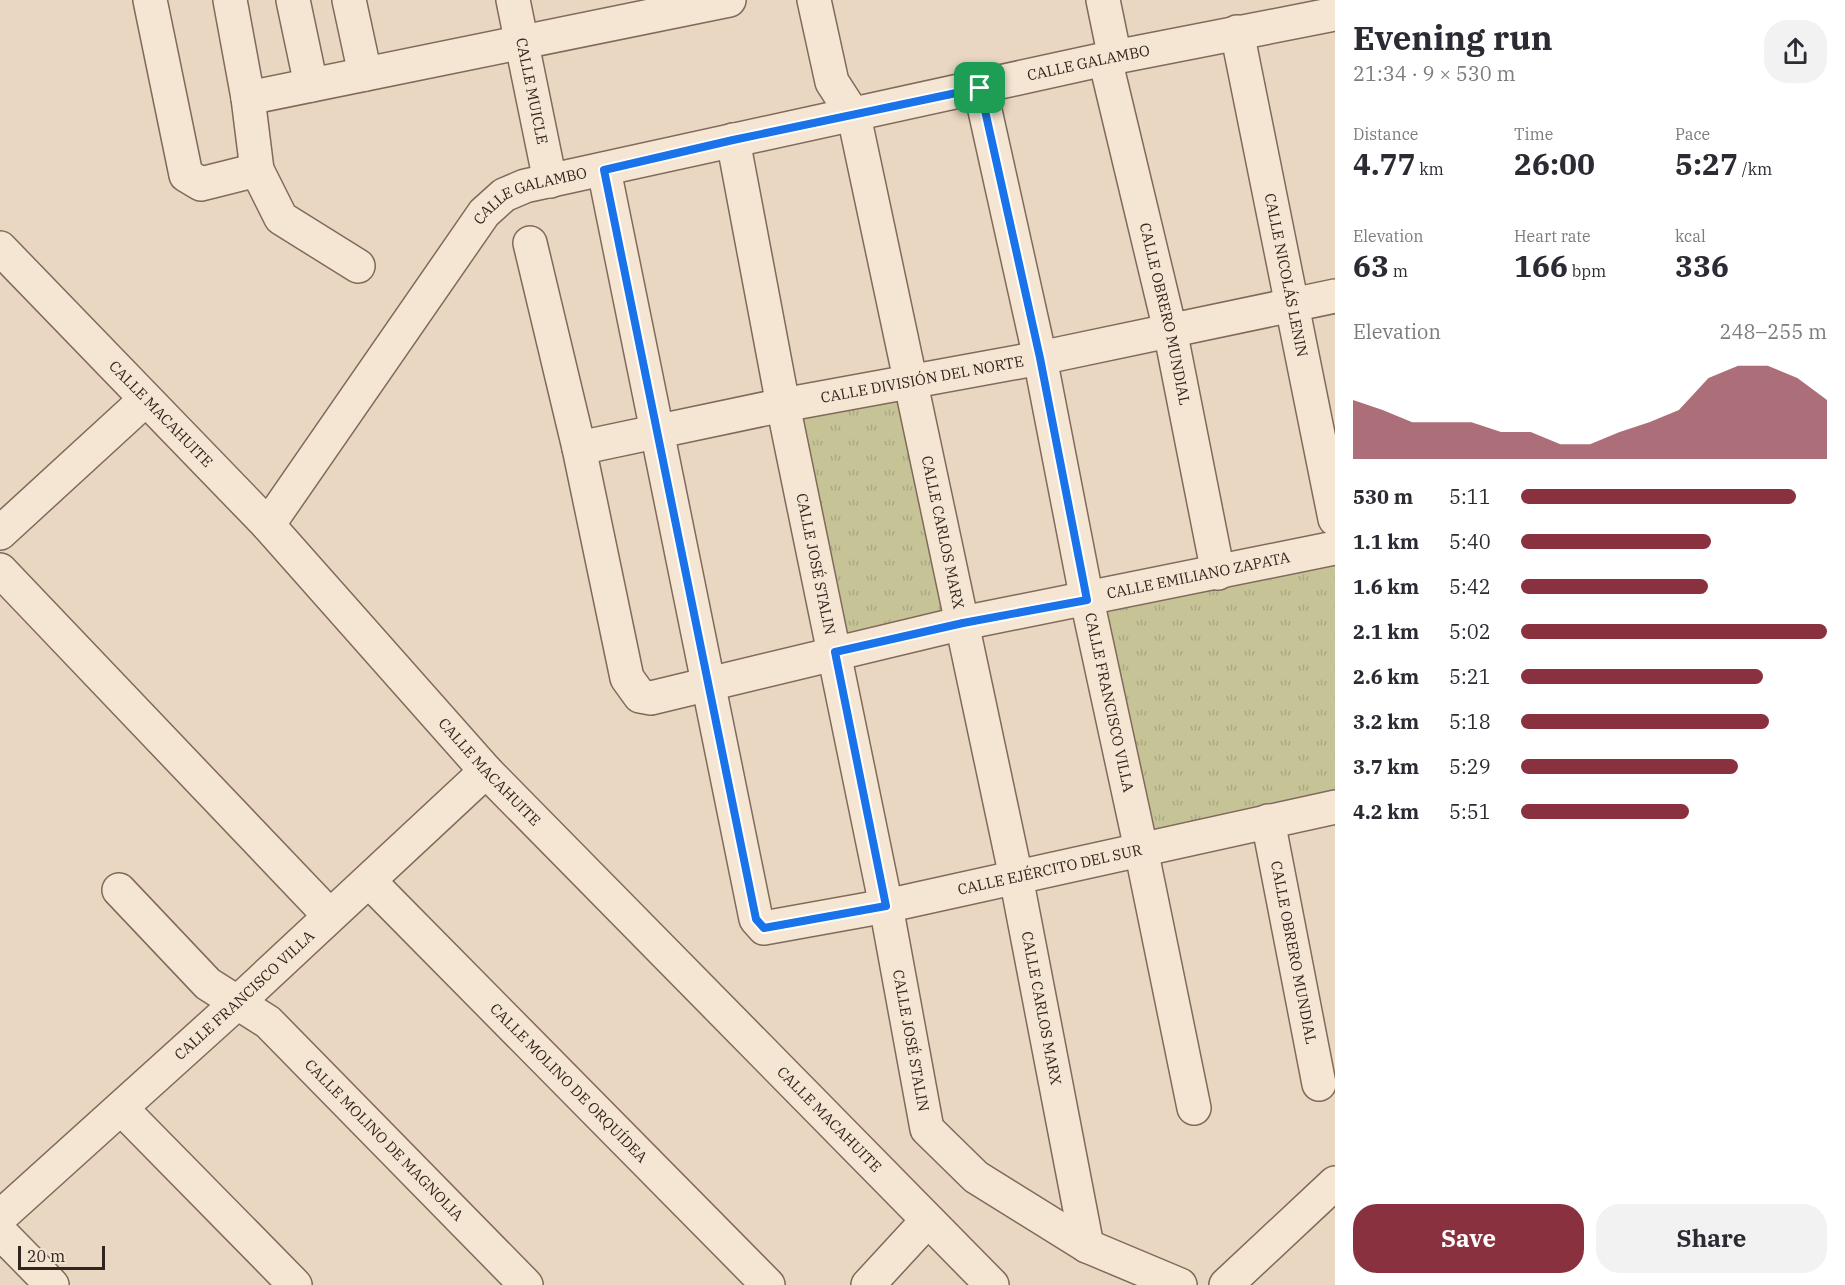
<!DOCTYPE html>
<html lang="en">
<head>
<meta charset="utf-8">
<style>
  body { margin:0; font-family:"IBM Plex Serif",serif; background:#f2f2f3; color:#2b2b33; height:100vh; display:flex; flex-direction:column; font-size:22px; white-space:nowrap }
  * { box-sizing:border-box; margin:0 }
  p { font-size:20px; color:#7c7c81 }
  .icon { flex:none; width:33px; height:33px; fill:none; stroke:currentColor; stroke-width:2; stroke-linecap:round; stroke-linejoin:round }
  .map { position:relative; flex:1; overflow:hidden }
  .sheet { display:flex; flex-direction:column; background:#fff; width:510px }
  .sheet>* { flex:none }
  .scale { position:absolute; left:18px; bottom:15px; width:87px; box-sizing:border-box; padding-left:6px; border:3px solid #32241e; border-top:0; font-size:16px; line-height:21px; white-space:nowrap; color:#32241e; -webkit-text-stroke:4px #f1e3d0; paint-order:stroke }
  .pin { position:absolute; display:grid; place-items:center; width:51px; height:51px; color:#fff; margin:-26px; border-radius:12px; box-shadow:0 3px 9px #0006 }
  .round { display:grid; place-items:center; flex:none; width:63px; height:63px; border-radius:24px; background:#f2f2f3 }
  .head { display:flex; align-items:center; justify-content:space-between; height:102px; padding:0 18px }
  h1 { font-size:33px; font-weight:800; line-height:45px }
  .figures { display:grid; grid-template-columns:repeat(3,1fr); gap:9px; height:102px; padding:6px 18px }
  .figures div { display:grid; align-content:center }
  .figures b { font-size:30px; font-weight:800 }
  .figures small { font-size:16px; font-weight:400 }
  .figures p { font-size:16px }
  .chart { height:168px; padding:12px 18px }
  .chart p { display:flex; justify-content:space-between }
  .chart svg { width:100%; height:108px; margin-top:6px; fill:#8a313f; opacity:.7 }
  .button { display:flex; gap:12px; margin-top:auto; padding:12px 18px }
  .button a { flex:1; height:69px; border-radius:24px; background:#8a313f; color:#fff; font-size:24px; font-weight:800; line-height:69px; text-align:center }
  .button a+a { background:#f2f2f3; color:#2b2b33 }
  ul { padding:0 18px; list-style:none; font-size:20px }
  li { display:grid; grid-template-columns:96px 72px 1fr; align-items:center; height:45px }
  li i { height:15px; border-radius:8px; background:#8a313f }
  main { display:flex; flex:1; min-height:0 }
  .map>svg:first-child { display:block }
  .park { fill:url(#park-tufts) }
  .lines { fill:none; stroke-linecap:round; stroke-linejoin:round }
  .street-casing { stroke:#81695b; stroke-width:36 }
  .street { stroke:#f5e6d4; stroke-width:33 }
  .route-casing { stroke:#fff; stroke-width:12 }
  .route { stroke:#1a73e8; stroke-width:8 }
  .labels { text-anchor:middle; stroke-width:4.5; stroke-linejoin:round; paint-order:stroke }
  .street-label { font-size:15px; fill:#32241e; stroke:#f1e3d0 }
</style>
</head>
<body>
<main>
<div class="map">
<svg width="1335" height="1285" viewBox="0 0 1335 1285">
  <defs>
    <pattern id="park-tufts" width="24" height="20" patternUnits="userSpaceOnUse" patternTransform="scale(1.5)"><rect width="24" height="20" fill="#c6c497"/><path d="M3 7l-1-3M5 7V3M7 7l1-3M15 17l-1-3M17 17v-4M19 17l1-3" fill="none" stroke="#aba882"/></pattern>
  </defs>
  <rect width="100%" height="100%" fill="#e9d7c2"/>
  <!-- park -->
  <g class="park">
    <polygon points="911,381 963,623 835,652 783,405"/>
    <polygon points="1335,548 1335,807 1141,849 1087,600"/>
  </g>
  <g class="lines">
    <defs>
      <g id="street">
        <polyline points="150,0 186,175 201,184 257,170"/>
        <polyline points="230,0 248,98 257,170 281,218 358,266"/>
        <polyline points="293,0 311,85"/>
        <polyline points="349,0 365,74"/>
        <path id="s1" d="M513,0l37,181"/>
        <path id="s2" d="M814,0l18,82 22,34 162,761 71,369"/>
        <polyline points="1103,0 1115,58"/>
        <path id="s3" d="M1237,32l98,487"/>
        <path id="s4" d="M1105,59l65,271 48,243"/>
        <path id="s5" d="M980,88l60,270 47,242 54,249 53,259"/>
        <polyline points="248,98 729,0"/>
        <path id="s6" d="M733,140l50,265 103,501 41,223 49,48 111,69 93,39"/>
        <path id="s7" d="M604,170l152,749 8,9 122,-22 449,-99"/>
        <path id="s8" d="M530,243l49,205 48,230 13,18 11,2 312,-75 372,-75"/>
        <path id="s9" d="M0,248l268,277 218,246 506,514"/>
        <path id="s10" d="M579,448l204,-43 257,-47 295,-62"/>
        <path id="s11" d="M268,525l216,-312 20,-18 21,-9 580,-127 230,-45"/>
        <polyline points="0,533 145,400"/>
        <polyline points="0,570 329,915"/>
        <path id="s12" d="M1268,821l51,263"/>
        <path id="s13" d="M369,881l399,404"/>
        <path id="s14" d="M119,890l89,94 60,38 258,263"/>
        <polyline points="121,1108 295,1285"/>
        <path id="s15" d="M0,1217l237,-214 249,-232"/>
        <polyline points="0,1232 52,1285"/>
        <polyline points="868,1285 927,1221"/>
        <polyline points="1226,1285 1335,1183"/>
      </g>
    </defs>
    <!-- street casing -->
    <use href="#street" class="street-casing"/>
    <!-- street -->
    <use href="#street" class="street"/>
  </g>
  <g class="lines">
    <defs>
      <polygon id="route" points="980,88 1040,358 1087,600 963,623 835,652 886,906 764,928 756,919 604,170 733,140"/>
    </defs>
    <!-- route casing -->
    <use href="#route" class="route-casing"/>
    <!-- route -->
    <use href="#route" class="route"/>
  </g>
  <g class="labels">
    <!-- street labels -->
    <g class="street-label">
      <text dy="5" stroke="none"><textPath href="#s11" startOffset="1006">CALLE GALAMBO</textPath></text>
      <text dy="5" stroke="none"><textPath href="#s1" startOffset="93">CALLE MUICLE</textPath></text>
      <text dy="5" stroke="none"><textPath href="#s11" startOffset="430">CALLE GALAMBO</textPath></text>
      <text dy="5" stroke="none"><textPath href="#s3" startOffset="248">CALLE NICOLÁS LENIN</textPath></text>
      <text dy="5" stroke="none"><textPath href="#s4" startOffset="262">CALLE OBRERO MUNDIAL</textPath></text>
      <text dy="5" stroke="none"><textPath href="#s10" startOffset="350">CALLE DIVISIÓN DEL NORTE</textPath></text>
      <text dy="5" stroke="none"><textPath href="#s9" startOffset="231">CALLE MACAHUITE</textPath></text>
      <text dy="5" stroke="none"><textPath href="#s2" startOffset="550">CALLE CARLOS MARX</textPath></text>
      <text dy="5" stroke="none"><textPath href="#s6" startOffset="432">CALLE JOSÉ STALIN</textPath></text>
      <text dy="5" stroke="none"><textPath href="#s8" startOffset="1040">CALLE EMILIANO ZAPATA</textPath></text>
      <text dy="5" stroke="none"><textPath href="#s5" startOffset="628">CALLE FRANCISCO VILLA</textPath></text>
      <text dy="5" stroke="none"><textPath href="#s9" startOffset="717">CALLE MACAHUITE</textPath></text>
      <text dy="5" stroke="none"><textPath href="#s7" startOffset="1068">CALLE EJÉRCITO DEL SUR</textPath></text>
      <text dy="5" stroke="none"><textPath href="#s12" startOffset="134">CALLE OBRERO MUNDIAL</textPath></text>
      <text dy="5" stroke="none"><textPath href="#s15" startOffset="330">CALLE FRANCISCO VILLA</textPath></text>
      <text dy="5" stroke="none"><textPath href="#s2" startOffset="1036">CALLE CARLOS MARX</textPath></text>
      <text dy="5" stroke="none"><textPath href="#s6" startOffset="918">CALLE JOSÉ STALIN</textPath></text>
      <text dy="5" stroke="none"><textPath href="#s13" startOffset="284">CALLE MOLINO DE ORQUÍDEA</textPath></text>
      <text dy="5" stroke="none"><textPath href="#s9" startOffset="1203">CALLE MACAHUITE</textPath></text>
      <text dy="5" stroke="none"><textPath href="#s14" startOffset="366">CALLE MOLINO DE MAGNOLIA</textPath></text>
    </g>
  </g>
</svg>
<div class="scale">20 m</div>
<div class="pin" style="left:980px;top:88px;background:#1e9e55"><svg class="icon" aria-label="arrive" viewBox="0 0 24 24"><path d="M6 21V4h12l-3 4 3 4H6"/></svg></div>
</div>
<section class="sheet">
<div class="head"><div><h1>Evening run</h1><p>21:34 · 9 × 530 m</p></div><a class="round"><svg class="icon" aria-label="share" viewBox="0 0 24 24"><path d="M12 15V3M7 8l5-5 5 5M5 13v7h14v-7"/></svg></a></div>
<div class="figures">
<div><p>Distance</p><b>4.77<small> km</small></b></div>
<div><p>Time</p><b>26:00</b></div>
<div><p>Pace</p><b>5:27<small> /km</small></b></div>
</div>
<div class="figures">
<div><p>Elevation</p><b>63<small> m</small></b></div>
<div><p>Heart rate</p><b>166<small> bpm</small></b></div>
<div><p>kcal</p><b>336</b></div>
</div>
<div class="chart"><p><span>Elevation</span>248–255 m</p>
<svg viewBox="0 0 160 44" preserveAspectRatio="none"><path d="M0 44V20L10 24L20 29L30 29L40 29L50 33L60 33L70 38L80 38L90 33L100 29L110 24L120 11L130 6L140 6L150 11L160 20V44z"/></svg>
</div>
<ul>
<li><b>530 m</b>5:11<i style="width:90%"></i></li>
<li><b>1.1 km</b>5:40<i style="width:62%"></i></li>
<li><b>1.6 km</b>5:42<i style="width:61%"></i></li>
<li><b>2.1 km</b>5:02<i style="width:100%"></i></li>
<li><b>2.6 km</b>5:21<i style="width:79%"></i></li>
<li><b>3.2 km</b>5:18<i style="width:81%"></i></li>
<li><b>3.7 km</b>5:29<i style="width:71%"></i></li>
<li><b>4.2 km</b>5:51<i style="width:55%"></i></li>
</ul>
<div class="button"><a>Save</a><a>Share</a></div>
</section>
</main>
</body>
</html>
